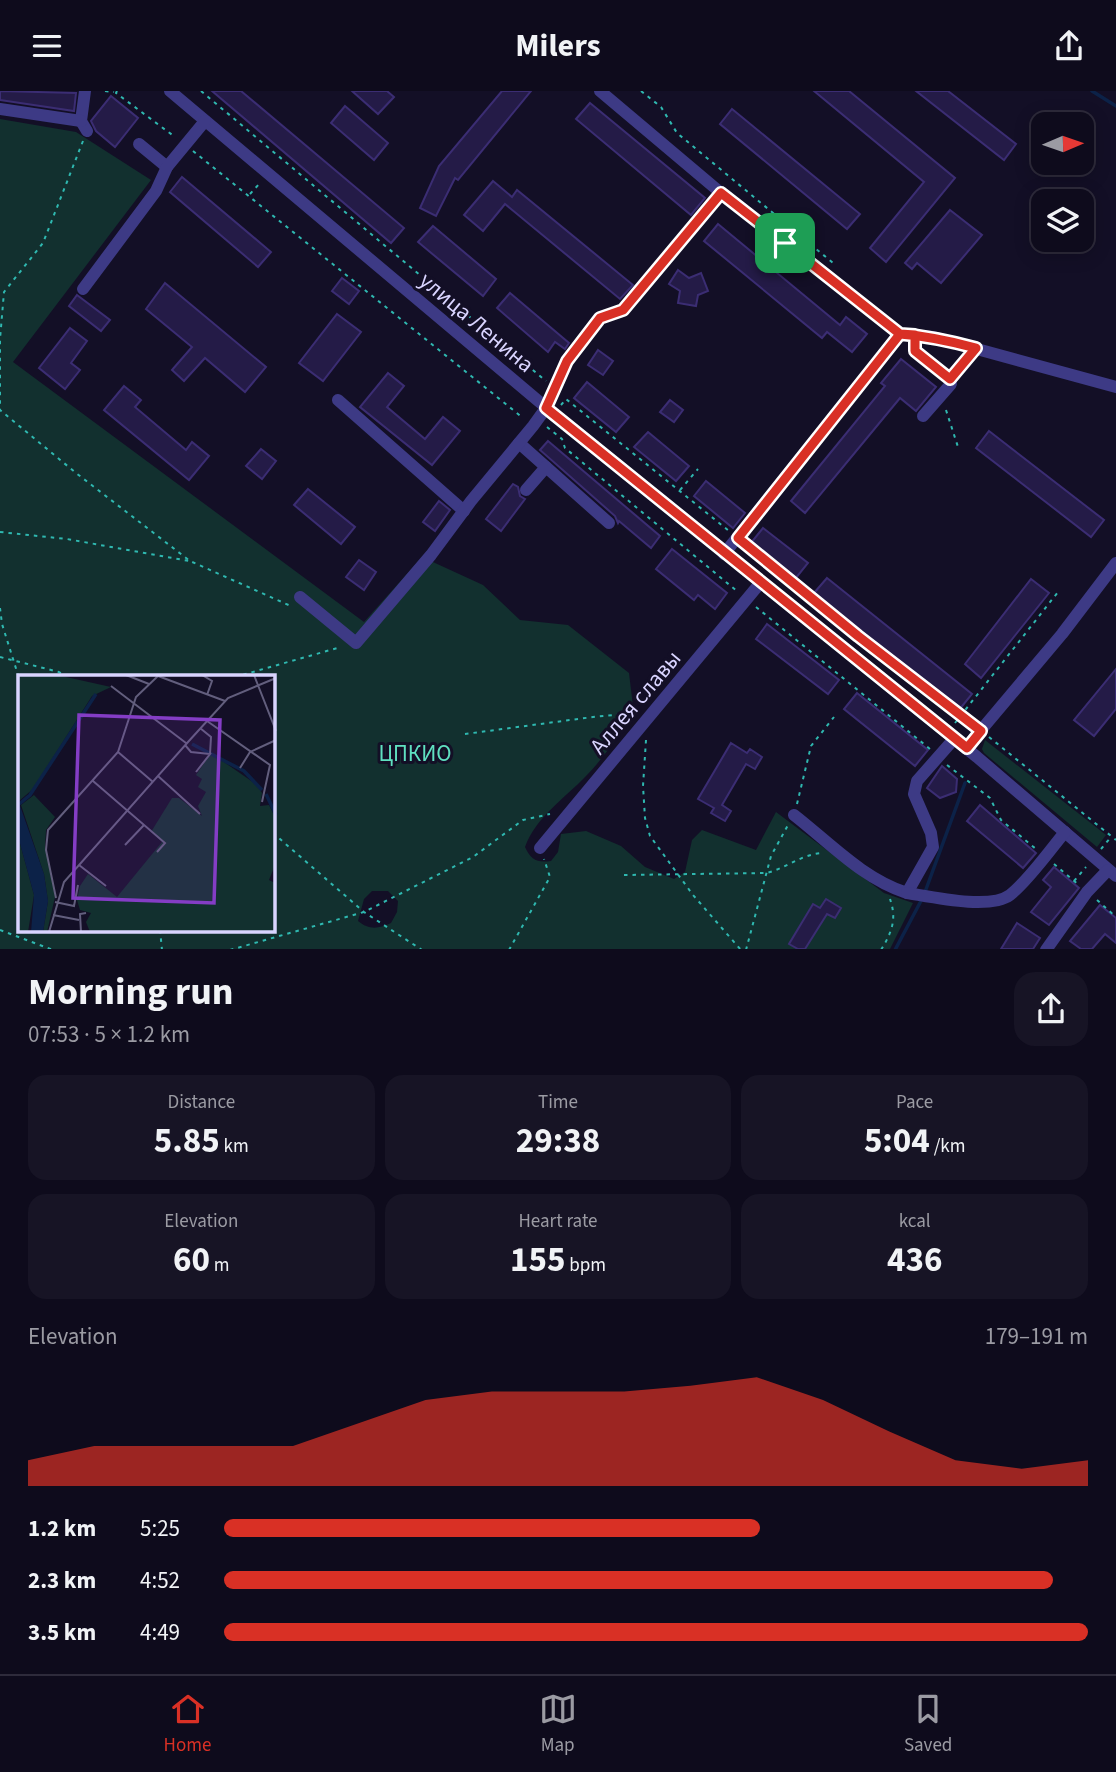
<!DOCTYPE html>
<html lang="en">
<head>
<meta charset="utf-8">
<style>
  body { margin:0; font-family:"Source Sans 3",sans-serif; background:#171425; color:#f1f3f6; height:100vh; display:flex; flex-direction:column; font-size:26px; white-space:nowrap }
  * { box-sizing:border-box; margin:0 }
  p { font-size:23px; color:#9b9ba3 }
  .icon { flex:none; width:38px; height:38px; fill:none; stroke:currentColor; stroke-width:2; stroke-linecap:round; stroke-linejoin:round }
  .map { position:relative; height:858px; overflow:hidden }
  .details { display:flex; flex-direction:column; background:#0e0b1c; flex:1 }
  .details>* { flex:none }
  .needle { width:46px; rotate:88deg }
  .buttons { position:absolute; left:1031px; top:21px; display:grid; gap:14px }
  .buttons a { display:grid; place-items:center; width:63px; height:63px; border-radius:14px; background:#0e0b1c; box-shadow:0 4px 18px #0003,0 0 0 2px #2e2b3b; font-size:35px }
  .pin { position:absolute; display:grid; place-items:center; width:60px; height:60px; color:#fff; margin:-30px; border-radius:14px; box-shadow:0 4px 10px #0006 }
  .round { display:grid; place-items:center; flex:none; width:74px; height:74px; border-radius:21px; background:#171425 }
  .head { display:flex; align-items:center; justify-content:space-between; height:119px; padding:0 28px }
  h1 { font-size:38px; font-weight:700; line-height:52px }
  .figures { display:grid; grid-template-columns:repeat(3,1fr); gap:10px; height:119px; padding:7px 28px }
  .figures div { display:grid; align-content:center; border-radius:18px; background:#171425; text-align:center }
  .figures b { font-size:35px; font-weight:700 }
  .figures small { font-size:19px; font-weight:400 }
  .figures p { font-size:19px }
  .chart { height:196px; padding:14px 28px }
  .chart p { display:flex; justify-content:space-between }
  .chart svg { width:100%; height:126px; margin-top:7px; fill:#d93025; opacity:.7 }
  ul { padding:0 28px; list-style:none; font-size:23px }
  li { display:grid; grid-template-columns:112px 84px 1fr; align-items:center; height:52px }
  li i { height:18px; border-radius:9px; background:#d93025 }
  header { display:flex; justify-content:space-between; align-items:center; height:91px; padding:0 28px; background:#0e0b1c; font-size:32px; font-weight:700 }
  .tab-bar { display:flex; justify-content:space-around; align-items:center; height:98px; border-top:2px solid #2e2b3b; background:#0e0b1c; font-size:19px; color:#9b9ba3 }
  .tab-bar a { display:grid; justify-items:center; gap:4px }
  .tab-bar .current { color:#d93025 }
  .map>svg:first-child { display:block }
  .green { fill:#12302f; fill-rule:evenodd }
  .lines { fill:none; stroke-linecap:round; stroke-linejoin:round }
  .stream { stroke:#0c2248; stroke-width:3.5 }
  .building { fill:#241b47; stroke:#3b2d73; stroke-width:2 }
  .path { stroke:#2fb8b0; stroke-width:2; stroke-dasharray:3.5 5; stroke-linecap:butt }
  .minor { stroke:#3d3a85; stroke-width:12 }
  .route-casing { stroke:#fff; stroke-width:14 }
  .route { stroke:#d93025; stroke-width:9 }
  .labels { text-anchor:middle; stroke-width:6; stroke-linejoin:round; paint-order:stroke }
  .street-label { font-size:23px; fill:#d9d4ff; stroke:#130f26 }
  .park-label { font-size:23px; fill:#5fe0c0; stroke:#130f26 }
  .inset-river { fill:none; stroke:#0c2248; stroke-width:3.5 }
  .inset-road { fill:none; stroke:#625e7d; stroke-width:2 }
  .view { fill:#843dc5; fill-opacity:0.15; stroke:#843dc5; stroke-width:3.5 }
  .inset-edge { fill:none; stroke:#d9d4ff; stroke-width:3.5 }
</style>
</head>
<body>
<header><svg class="icon" aria-label="menu" viewBox="0 0 24 24"><path d="M4 6h16M4 12h16M4 18h16"/></svg>Milers<svg class="icon" aria-label="share" viewBox="0 0 24 24"><path d="M12 15V3M7 8l5-5 5 5M5 13v7h14v-7"/></svg></header>
<div class="map">
<svg width="1116" height="859" viewBox="0 0 1116 859">
  <rect width="100%" height="100%" fill="#130f26"/>
  <!-- green -->
  <g class="green">
    <path d="M0,28l76,13 75,48 -138,182 351,260 58,-65 61,28 37,35 48,5 61,48 5,42c-16,20 -30,43 -48,61 -22,23 -50,41 -61,71 6,13 12,16 26,14l7,-9 3,-18 25,-3 35,15 24,21 29,12 11,-7 7,-32 10,-10 54,20 20,-38 108,81 29,10 -23,46h-890zM19,586h254v253h-254zM372,800h16l10,10 -1,11 -6,11c-13,6 -22,7 -33,-2l6,-22z"/>
    <polygon points="985,649 1106,744 1097,756 984,662 982,658"/>
  </g>
  <g class="lines">
    <!-- stream -->
    <g class="stream">
      <polyline points="1092,0 1116,15"/>
      <polyline points="925,801 965,692"/>
      <polyline points="895,859 922,808"/>
    </g>
  </g>
  <!-- building -->
  <g class="building">
    <polygon points="0,0 76,2 74,20 0,9"/>
    <polygon points="212,0 241,0 404,137 391,152"/>
    <polygon points="352,0 387,0 394,6 378,23"/>
    <polygon points="502,0 531,0 458,89 455,87 436,125 420,117 439,75"/>
    <polygon points="814,0 849,0 955,87 886,171 870,157 924,91"/>
    <polygon points="916,0 948,0 1016,53 1004,69"/>
    <polygon points="111,5 138,27 115,56 96,40 91,30"/>
    <polygon points="590,12 705,107 691,124 576,28"/>
    <polygon points="345,15 388,52 374,69 331,32"/>
    <polygon points="732,18 860,123 847,138 720,33"/>
    <polygon points="182,86 271,161 258,176 170,101"/>
    <polygon points="493,90 512,106 517,99 633,194 620,208 505,113 483,140 464,124"/>
    <polygon points="950,119 982,144 941,192 917,172 912,178 905,172"/>
    <polygon points="718,133 840,234 846,226 867,243 852,261 827,241 822,247 704,150"/>
    <polygon points="433,135 496,188 483,205 418,151"/>
    <polygon points="678,179 689,187 701,182 708,200 698,204 696,215 678,212 680,200 669,193"/>
    <polygon points="342,187 359,200 349,213 332,200"/>
    <polygon points="165,192 266,276 245,301 205,267 184,290 172,279 192,256 146,218"/>
    <polygon points="510,202 569,252 565,258 555,251 548,261 497,217"/>
    <polygon points="77,204 110,229 101,240 69,215"/>
    <polygon points="337,223 361,241 323,290 299,272"/>
    <polygon points="70,237 87,250 71,272 80,279 65,298 39,277"/>
    <polygon points="598,259 613,270 603,284 588,274"/>
    <polygon points="901,268 936,296 916,320 900,307 805,422 791,410 885,295 881,292"/>
    <polygon points="388,282 404,295 387,316 425,348 443,326 460,340 432,374 360,316"/>
    <polygon points="587,291 629,326 616,341 574,307"/>
    <polygon points="124,295 141,309 135,316 186,359 192,351 209,365 189,389 104,319"/>
    <polygon points="670,309 683,319 674,331 660,321"/>
    <polygon points="989,340 1104,429 1091,446 976,357"/>
    <polygon points="648,341 689,375 676,390 634,356"/>
    <polygon points="548,350 660,445 651,457 619,430 618,432 615,425 540,359"/>
    <polygon points="261,358 276,370 262,388 246,375"/>
    <polygon points="706,390 745,422 733,437 694,405"/>
    <polygon points="513,393 518,396 520,405 525,408 501,440 486,428"/>
    <polygon points="308,398 355,436 341,453 294,414"/>
    <polygon points="439,410 450,419 435,440 423,431"/>
    <polygon points="763,437 808,472 795,488 750,453"/>
    <polygon points="672,458 727,502 715,518 698,504 694,509 656,478"/>
    <polygon points="359,469 376,481 364,499 346,486"/>
    <polygon points="827,487 972,603 959,619 866,547 867,546 814,502"/>
    <polygon points="1031,488 1049,502 981,587 965,573"/>
    <polygon points="767,533 839,589 828,603 756,548"/>
    <polygon points="1116,578 1116,618 1094,645 1074,629"/>
    <polygon points="857,602 928,659 915,675 844,618"/>
    <polygon points="731,652 747,662 750,658 762,666 755,678 746,673 722,714 731,720 725,730 711,722 714,717 698,708"/>
    <polygon points="942,675 957,688 956,701 940,707 927,697"/>
    <polygon points="980,714 1036,762 1023,777 967,730"/>
    <polygon points="1054,776 1079,797 1049,834 1031,821 1051,796 1043,789"/>
    <polygon points="826,808 841,817 835,827 827,823 805,858 798,858 789,853 813,813 820,817"/>
    <polygon points="1100,814 1116,827 1116,852 1105,843 1092,858 1081,858 1070,850"/>
    <polygon points="1017,832 1040,847 1033,858 1001,858"/>
  </g>
  <g class="lines">
    <!-- path -->
    <g class="path">
      <polyline points="105,0 114,1"/>
      <polyline points="117,0 116,2 175,46"/>
      <polyline points="201,0 546,290"/>
      <polyline points="641,0 661,16 677,42 833,172"/>
      <polyline points="83,50 43,152 4,201 0,248 0,319 76,382 190,470 293,516"/>
      <polyline points="193,60 523,327"/>
      <polyline points="250,103 260,92"/>
      <polyline points="561,314 566,308 729,440"/>
      <polyline points="946,319 958,356"/>
      <polyline points="547,336 562,348 565,357 738,501"/>
      <polyline points="680,399 698,378"/>
      <polyline points="0,441 67,448 189,470"/>
      <polyline points="747,455 970,632"/>
      <polyline points="756,516 930,658"/>
      <polyline points="0,517 2,533 19,587"/>
      <polyline points="0,566 59,581 67,586"/>
      <polyline points="235,586 341,556"/>
      <polyline points="955,632 1058,501"/>
      <polyline points="465,643 593,626 625,623 633,625"/>
      <polyline points="989,646 1116,749"/>
      <polyline points="646,649 643,695 645,727 650,745 693,804 741,859"/>
      <polyline points="947,674 990,707 1001,729 1036,758"/>
      <polyline points="797,713 811,655 834,626"/>
      <polyline points="273,742 364,821 422,859"/>
      <polyline points="1101,758 1111,746"/>
      <polyline points="1054,773 1079,794"/>
      <path d="M624,784l142,-2c19,-4 34,-18 55,-20"/>
      <polyline points="1074,790 1086,776"/>
      <polyline points="1097,809 1116,826"/>
      <polyline points="0,839 53,859"/>
      <polyline points="160,839 162,859"/>
      <polyline points="230,859 364,821 473,766 523,729 550,723"/>
      <polyline points="509,859 550,786 544,768"/>
      <polyline points="746,859 771,765 788,734"/>
      <path d="M881,859c11,-18 16,-31 9,-51"/>
    </g>
    <!-- minor -->
    <g class="minor">
      <polyline points="85,0 81,30 87,40"/>
      <polyline points="170,0 555,324 977,666 1116,785"/>
      <polyline points="600,0 721,102 900,243 933,246 1116,296"/>
      <polyline points="0,18 81,30"/>
      <polyline points="139,53 167,76"/>
      <polyline points="83,198 156,100 167,76 205,30"/>
      <polyline points="915,244 915,260 950,288 951,293 923,325"/>
      <polyline points="950,288 976,257"/>
      <polyline points="338,309 464,420"/>
      <polyline points="519,352 609,432"/>
      <polyline points="526,399 546,376"/>
      <polyline points="724,463 900,243"/>
      <polyline points="300,506 356,552 431,464 471,410 533,335 546,317 567,269 600,227 623,219 721,102"/>
      <polyline points="966,657 1062,543 1116,472"/>
      <path d="M794,724c36,28 69,64 113,78l26,-46 -2,-14 -17,-39 3,-13 37,-42"/>
      <polyline points="540,757 761,491"/>
      <path d="M907,802c25,4 83,17 103,2 18,-14 40,-45 55,-63"/>
      <polyline points="1046,859 1087,801 1108,779"/>
    </g>
  </g>
  <g class="lines">
    <defs>
      <path id="route" d="M785,152l-64,-50 -98,117 -23,8 -33,43 -21,47 421,340 14,-17 -123,-95 -120,-98 162,-204c27,2 50,7 76,14l-26,31 -35,-28v-16l-15,-1 -115,-91"/>
    </defs>
    <!-- route casing -->
    <use href="#route" class="route-casing"/>
    <!-- route -->
    <use href="#route" class="route"/>
  </g>
  <g class="labels">
    <!-- street labels -->
    <g class="street-label">
      <text transform="translate(477 231) rotate(40)" y="8">улица Ленина</text>
      <text transform="translate(635 611) rotate(-50)" y="8">Аллея славы</text>
    </g>
    <!-- park labels -->
    <g class="park-label">
      <text x="415" y="670">ЦПКИО</text>
    </g>
  </g>
  <!-- overview -->
  <g transform="translate(18 584)">
    <rect width="257" height="257" fill="#130f26"/>
    <path d="M0,0h39l54,12 -19,9 -59,93 -14,12zM193,78l46,32 5,8 -2,13 9,-1 7,14 -1,46 -6,15 6,3v49h-185l-4,-10 5,-9 -11,-3 -3,-10 3,-14 8,-12 29,23 45,-55 -11,-10 21,-34h7l23,18 -4,-10 8,-14 -8,-5 4,-8 -6,-4zM16,120l21,22 -9,13 -1,16 10,51 -8,35h-4l5,-31 -4,-27 -23,-69zM0,161l16,59 -6,37h-10z" fill="#12302f"/>
    <path d="M0,125l26,74 4,27 -5,31h-12l3,-37 -16,-59z" fill="#0c2248"/>
    <path class="inset-river" d="M174,69l52,27 18,19M248,119l10,21M0,130l12,-10 66,-101"/>
    <path class="inset-road" d="M108,0l23,9M184,0l10,6 -5,14M236,0l22,56M140,1l67,25M93,11l75,57M189,46l63,44 -8,37M182,53l11,9 -1,17M167,70l6,7 19,2 -14,18M100,77l35,30M222,93l10,-16 26,-12M140,101l42,38M75,106l72,62 -8,9M107,170l19,-20M61,190l27,21M38,223l-10,-48 2,-20 70,-78 18,-55 23,-22M37,227l19,4 4,-21M35,240l26,5M31,257l15,-50 124,-140 40,-44 48,-20M63,257l-1,-18 6,-1"/>
    <path class="view" d="M61,40l141,5 -6,183 -141,-5z"/>
    <rect width="257" height="257" class="inset-edge"/>
  </g>
</svg>
<div class="buttons">
<a><svg class="needle" viewBox="-14 -14 28 28"><path d="M0-13l5 13h-10z" fill="#e53935"/><path d="M0 13l5-13h-10z" fill="#9b9ba3"/></svg></a>
<a><svg class="icon" aria-label="layers" viewBox="0 0 24 24"><path d="M12 4l9 5-9 5-9-5zM3 14l9 5 9-5"/></svg></a>
</div>
<div class="pin" style="left:785px;top:152px;background:#1e9e55"><svg class="icon" aria-label="arrive" viewBox="0 0 24 24"><path d="M6 21V4h12l-3 4 3 4H6"/></svg></div>
</div>
<section class="details">
<div class="head"><div><h1>Morning run</h1><p>07:53 · 5 × 1.2 km</p></div><a class="round"><svg class="icon" aria-label="share" viewBox="0 0 24 24"><path d="M12 15V3M7 8l5-5 5 5M5 13v7h14v-7"/></svg></a></div>
<div class="figures">
<div><p>Distance</p><b>5.85<small> km</small></b></div>
<div><p>Time</p><b>29:38</b></div>
<div><p>Pace</p><b>5:04<small> /km</small></b></div>
</div>
<div class="figures">
<div><p>Elevation</p><b>60<small> m</small></b></div>
<div><p>Heart rate</p><b>155<small> bpm</small></b></div>
<div><p>kcal</p><b>436</b></div>
</div>
<div class="chart"><p><span>Elevation</span>179–191 m</p>
<svg viewBox="0 0 160 44" preserveAspectRatio="none"><path d="M0 44V35L10 30L20 30L30 30L40 30L50 22L60 14L70 11L80 11L90 11L100 9L110 6L120 14L130 25L140 35L150 38L160 35V44z"/></svg>
</div>
<ul>
<li><b>1.2 km</b>5:25<i style="width:62%"></i></li>
<li><b>2.3 km</b>4:52<i style="width:96%"></i></li>
<li><b>3.5 km</b>4:49<i style="width:100%"></i></li>
</ul>
</section>
<nav class="tab-bar">
<a class="current"><svg class="icon" aria-label="home" viewBox="0 0 24 24"><path d="M3 11l9-7 9 7M6 9v11h12V9"/></svg>Home</a>
<a><svg class="icon" aria-label="map" viewBox="0 0 24 24"><path d="M3 6l6-2 6 2 6-2v14l-6 2-6-2-6 2zM9 4v14M15 6v14"/></svg>Map</a>
<a><svg class="icon" aria-label="saved" viewBox="0 0 24 24"><path d="M7 4h10v16l-5-4-5 4z"/></svg>Saved</a>
</nav>
</body>
</html>
